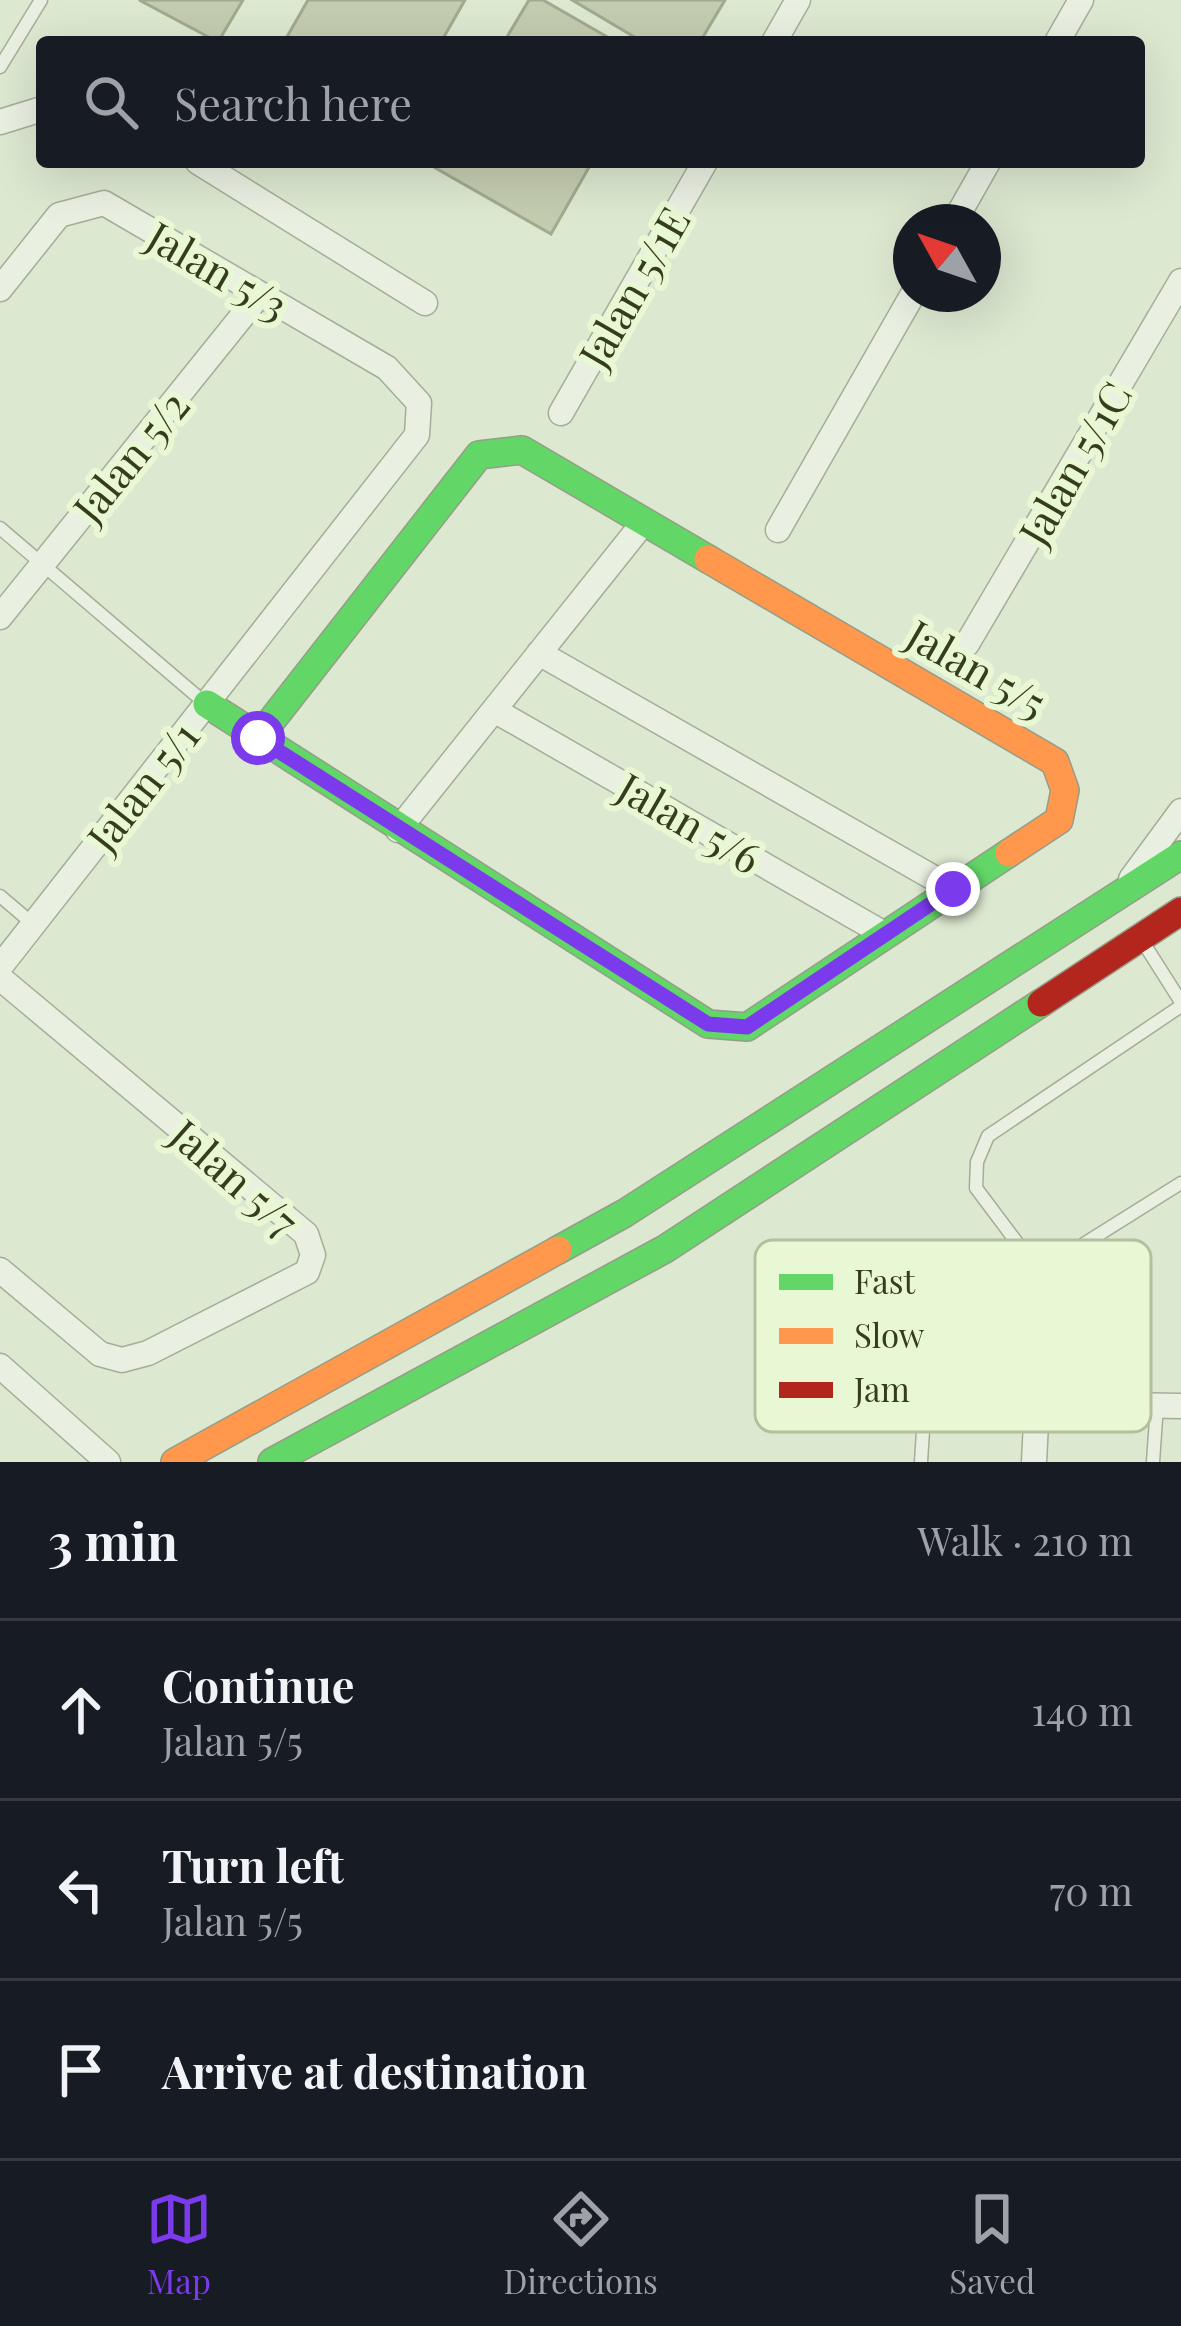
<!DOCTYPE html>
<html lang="en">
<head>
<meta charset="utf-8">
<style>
  :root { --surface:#171b24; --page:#20242c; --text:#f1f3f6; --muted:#9ea1a6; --line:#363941; --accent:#7c3aed }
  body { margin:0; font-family:"Playfair Display",serif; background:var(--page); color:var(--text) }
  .compass { position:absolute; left:893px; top:204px; width:108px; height:108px; border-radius:50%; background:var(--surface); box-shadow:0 12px 48px #0002; rotate:310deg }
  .stop { position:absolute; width:36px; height:36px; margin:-27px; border:9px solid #7c3aed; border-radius:50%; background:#fff }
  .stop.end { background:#7c3aed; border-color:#fff; box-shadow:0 3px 12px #0008 }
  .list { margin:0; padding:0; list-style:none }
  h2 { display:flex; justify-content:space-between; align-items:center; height:156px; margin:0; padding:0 48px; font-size:51px }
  h2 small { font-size:39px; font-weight:400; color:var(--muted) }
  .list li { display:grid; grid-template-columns:78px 1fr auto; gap:36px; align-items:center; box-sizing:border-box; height:180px; padding:0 48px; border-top:3px solid var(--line) }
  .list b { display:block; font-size:45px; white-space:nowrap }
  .list p { margin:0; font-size:39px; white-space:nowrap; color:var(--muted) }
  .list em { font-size:39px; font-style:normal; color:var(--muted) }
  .icon { flex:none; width:66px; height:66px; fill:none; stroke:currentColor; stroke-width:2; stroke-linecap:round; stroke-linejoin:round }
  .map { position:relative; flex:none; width:1181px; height:1462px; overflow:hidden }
  .search { position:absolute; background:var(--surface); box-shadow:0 12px 48px #0002; left:36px; right:36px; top:36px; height:132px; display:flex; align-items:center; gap:30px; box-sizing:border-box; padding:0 42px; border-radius:12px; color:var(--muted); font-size:45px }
  .sheet { height:696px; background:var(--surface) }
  nav { display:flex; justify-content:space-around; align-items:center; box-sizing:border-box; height:168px; border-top:3px solid var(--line); background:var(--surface); font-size:33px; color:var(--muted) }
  nav a { display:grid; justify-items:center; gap:6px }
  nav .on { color:var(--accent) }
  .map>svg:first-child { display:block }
  .building { fill:#c4ccb0; stroke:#a1a98e; stroke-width:3 }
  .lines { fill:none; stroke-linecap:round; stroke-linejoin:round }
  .lane-casing { stroke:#a5ad98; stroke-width:15 }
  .street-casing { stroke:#a5ad98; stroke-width:27 }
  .fast-casing { stroke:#959d88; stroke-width:30 }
  .slow-casing { stroke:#959d88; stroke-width:30 }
  .jam-casing { stroke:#959d88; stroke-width:30 }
  .lane { stroke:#e9efe1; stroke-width:12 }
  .street { stroke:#e9efe1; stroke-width:24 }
  .fast { stroke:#63d668; stroke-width:27 }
  .slow { stroke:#ff974d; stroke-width:27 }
  .jam { stroke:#b3261e; stroke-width:27 }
  .route { stroke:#7c3aed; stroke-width:15 }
  .labels { text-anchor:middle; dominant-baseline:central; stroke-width:12; stroke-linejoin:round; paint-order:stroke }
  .street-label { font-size:42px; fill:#363d1e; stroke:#e8f8d5 }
  .key { fill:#e8f8d5; stroke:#b3c09e; stroke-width:3 }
  .key-label { font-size:33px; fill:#363d1e }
</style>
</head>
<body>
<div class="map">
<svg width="1181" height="1462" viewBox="0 0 1181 1462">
  <rect width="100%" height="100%" fill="#dce8d0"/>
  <path class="building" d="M139,0H243L218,42Z
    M308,0H465L441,42H284Z
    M529,0H543L616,42H504Z
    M572,0H725L700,42H643Z
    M435,162H592L551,234L432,166Z"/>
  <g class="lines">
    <defs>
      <path id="lane" d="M0,67L41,0
        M0,528L205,703
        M0,896L33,924
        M1141,939L1181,1002
        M1181,1006L988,1136L977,1162L976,1188L1039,1272L1181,1183
        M921,1462L924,1415
        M1153,1462L1157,1405"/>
      <path id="street" d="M774,42L798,0
        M1057,42L1081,0
        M0,122L42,109
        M198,162L425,303
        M954,222L988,162
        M0,289L59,215L104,203L387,368L419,403L417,435L0,967
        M561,413L705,162
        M778,530L913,294
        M0,617L260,294
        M967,644L1181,281
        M539,653L953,889
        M494,710L886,935
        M398,830L644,522
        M1131,879L1181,811
        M0,978L306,1234L313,1255L307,1272L148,1353L122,1360L100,1354L0,1270
        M0,1366L108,1462
        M924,1415L929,1405L940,1402L1181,1406
        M1034,1462L1037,1403"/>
      <path id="fast" d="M207,704L708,1024L747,1027L1009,853
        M258,738L479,455L522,450L708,559
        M558,1250L625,1213L1181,855
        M272,1462L665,1249L1041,1003"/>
      <path id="slow" d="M708,559L1055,762L1065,790L1059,820L1009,853
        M175,1462L558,1250"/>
      <path id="jam" d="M1041,1003L1181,911"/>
    </defs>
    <use href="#lane" class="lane-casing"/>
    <use href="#street" class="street-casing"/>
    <use href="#fast" class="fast-casing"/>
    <use href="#slow" class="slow-casing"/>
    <use href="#jam" class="jam-casing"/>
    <use href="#lane" class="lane"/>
    <use href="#street" class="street"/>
    <use href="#fast" class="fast"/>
    <use href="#slow" class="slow"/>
    <use href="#jam" class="jam"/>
  </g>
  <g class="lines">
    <path class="route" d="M258,738L708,1024L747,1027L953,889"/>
  </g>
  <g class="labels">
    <g class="street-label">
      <text transform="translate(218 270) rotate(30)">Jalan 5/3</text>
      <text transform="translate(633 287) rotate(-60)">Jalan 5/1E</text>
      <text transform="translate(130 456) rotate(-51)">Jalan 5/2</text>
      <text transform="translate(1074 463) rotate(-60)">Jalan 5/1C</text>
      <text transform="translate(977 668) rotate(30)">Jalan 5/5</text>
      <text transform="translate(142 786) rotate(-52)">Jalan 5/1</text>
      <text transform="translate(690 822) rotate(30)">Jalan 5/6</text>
      <text transform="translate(235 1177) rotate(41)">Jalan 5/7</text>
    </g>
  </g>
  <rect x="755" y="1240" width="396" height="192" rx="18" class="key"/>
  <rect x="779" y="1274" width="54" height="16" fill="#63d668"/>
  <rect x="779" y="1328" width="54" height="16" fill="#ff974d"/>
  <rect x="779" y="1382" width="54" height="16" fill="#b3261e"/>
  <g class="key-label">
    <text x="854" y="1294">Fast</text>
    <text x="854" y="1348">Slow</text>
    <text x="854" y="1402">Jam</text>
  </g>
</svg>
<svg class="compass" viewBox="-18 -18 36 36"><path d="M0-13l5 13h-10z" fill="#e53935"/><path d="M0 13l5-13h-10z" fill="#9ea1a6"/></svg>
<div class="stop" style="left:258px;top:738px"></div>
<div class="stop end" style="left:953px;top:889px"></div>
<div class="search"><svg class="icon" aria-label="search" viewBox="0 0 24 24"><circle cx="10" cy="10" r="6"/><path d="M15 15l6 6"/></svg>Search here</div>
</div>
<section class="sheet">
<h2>3 min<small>Walk · 210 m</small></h2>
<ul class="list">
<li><svg class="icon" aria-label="ahead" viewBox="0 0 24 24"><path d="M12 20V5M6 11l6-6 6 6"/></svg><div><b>Continue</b><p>Jalan 5/5</p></div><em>140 m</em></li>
<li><svg class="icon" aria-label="left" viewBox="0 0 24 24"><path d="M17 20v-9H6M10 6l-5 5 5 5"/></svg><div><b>Turn left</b><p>Jalan 5/5</p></div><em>70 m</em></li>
<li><svg class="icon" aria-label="arrive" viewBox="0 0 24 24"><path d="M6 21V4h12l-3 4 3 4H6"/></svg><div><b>Arrive at destination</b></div></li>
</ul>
</section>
<nav>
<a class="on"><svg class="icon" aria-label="map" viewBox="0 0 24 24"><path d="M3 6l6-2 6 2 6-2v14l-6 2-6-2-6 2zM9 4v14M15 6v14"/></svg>Map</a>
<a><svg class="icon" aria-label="directions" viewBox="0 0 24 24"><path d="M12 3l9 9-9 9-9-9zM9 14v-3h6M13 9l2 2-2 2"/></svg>Directions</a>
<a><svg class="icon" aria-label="saved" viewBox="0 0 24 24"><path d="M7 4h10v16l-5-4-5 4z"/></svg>Saved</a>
</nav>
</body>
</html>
